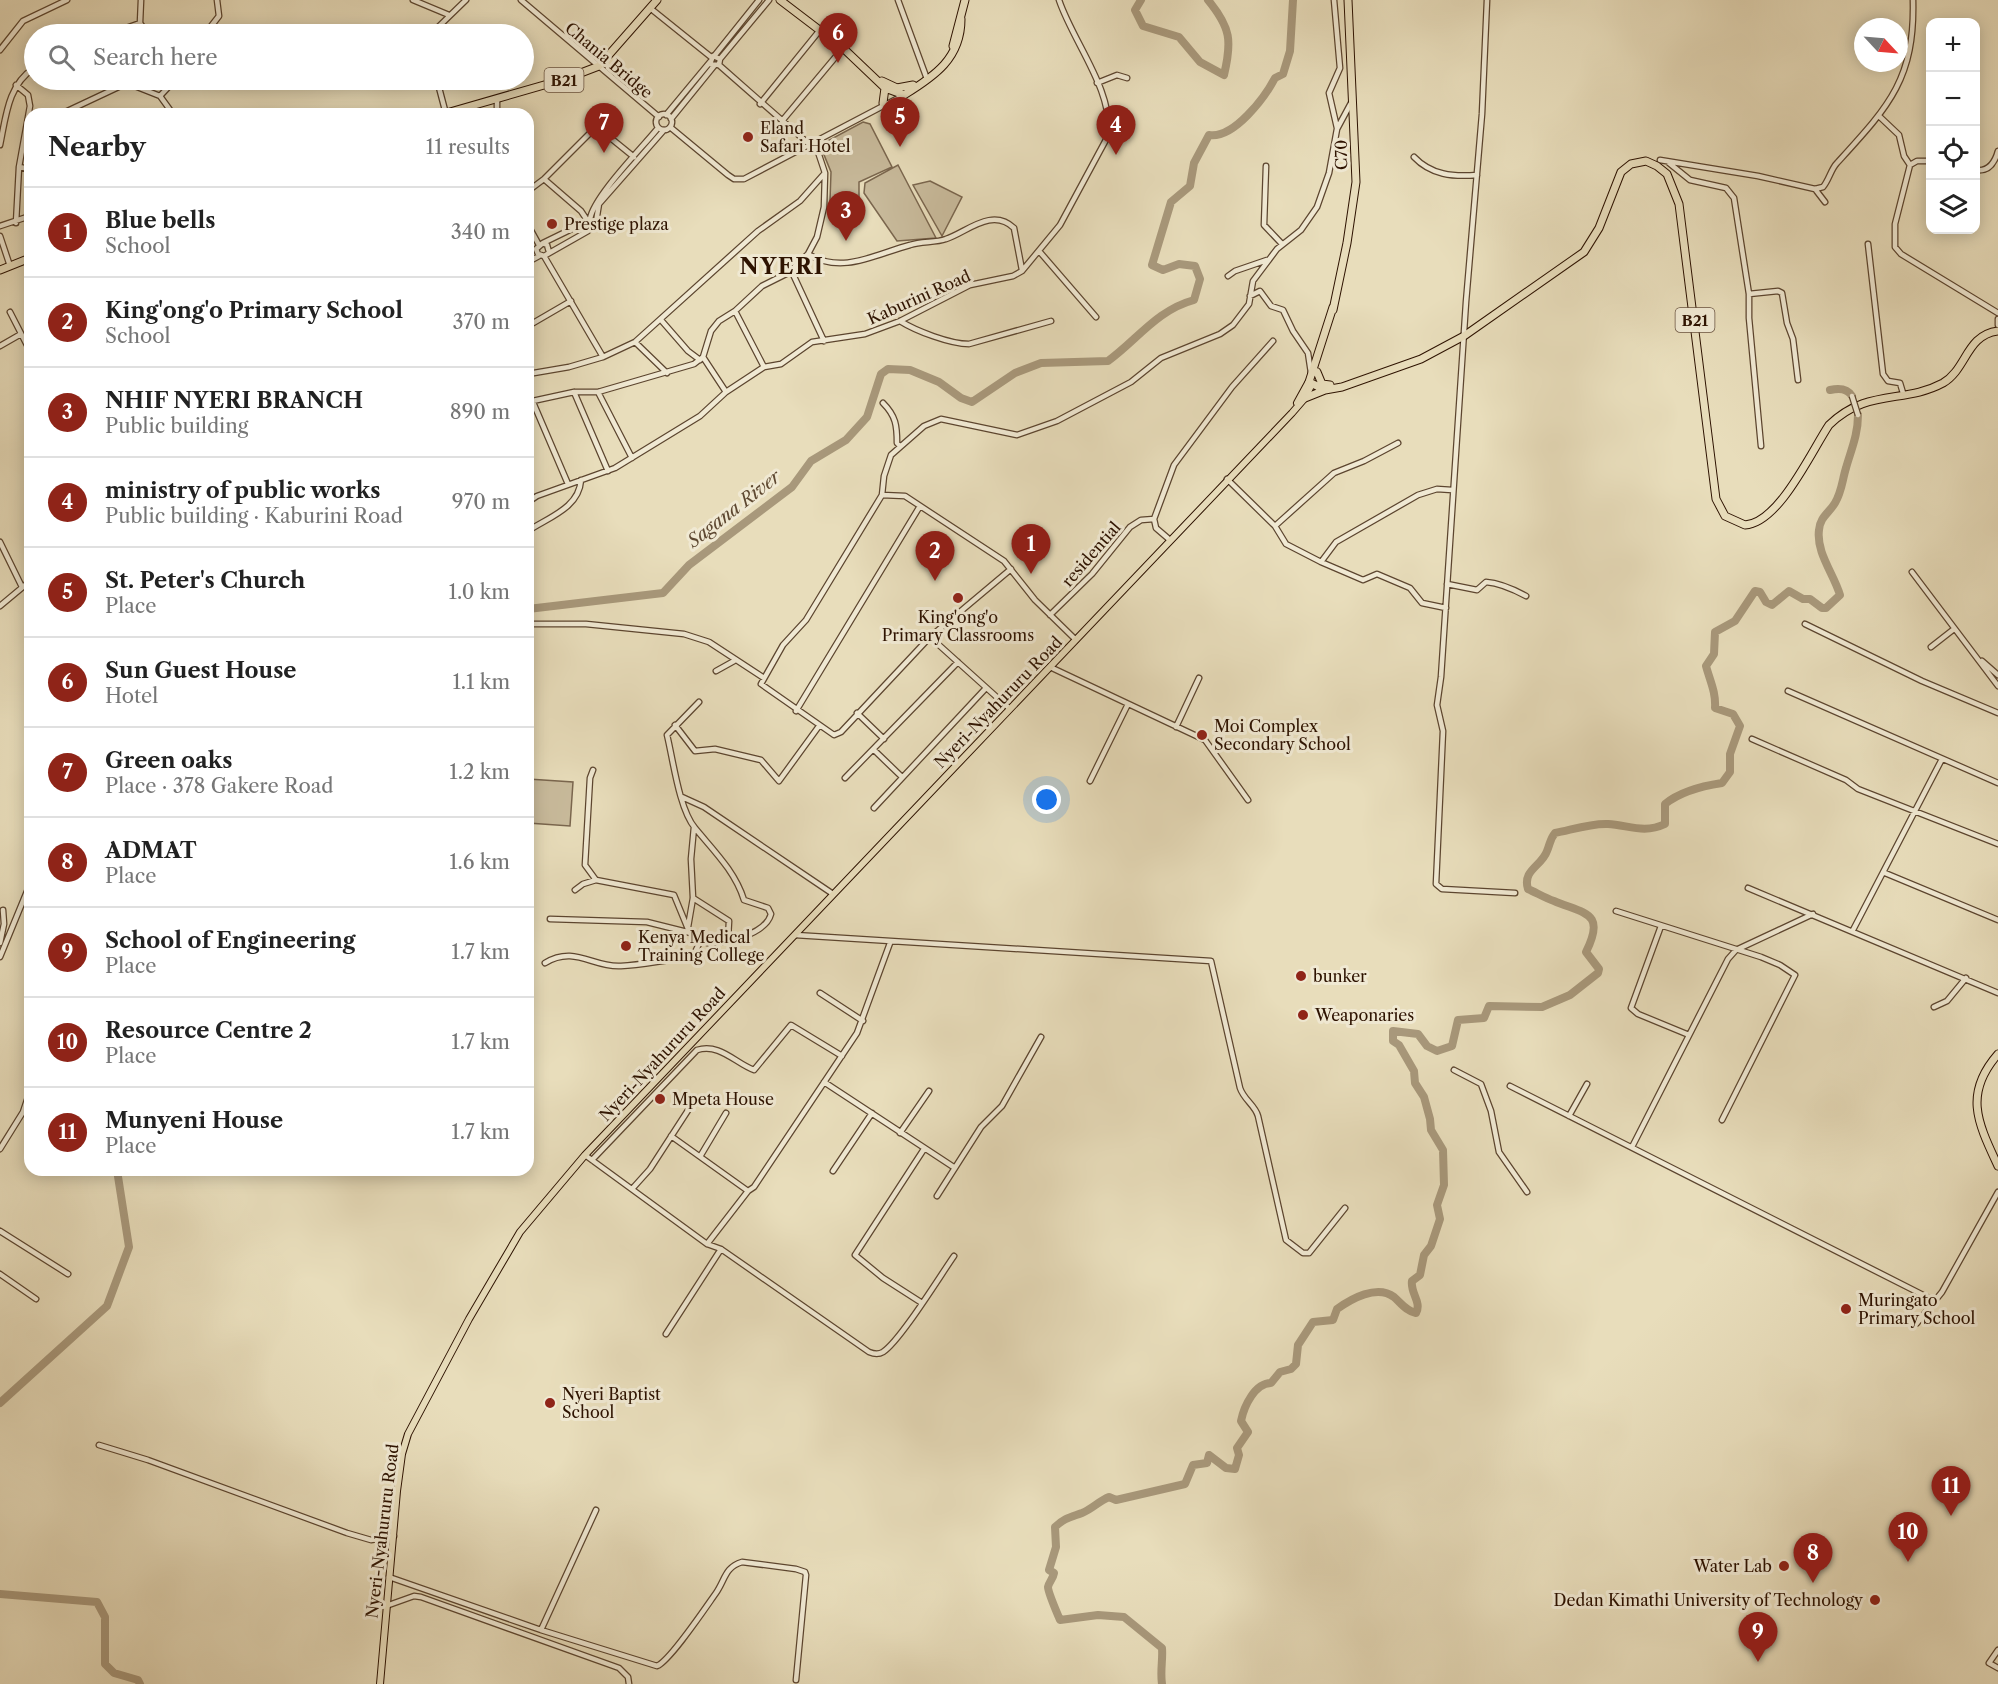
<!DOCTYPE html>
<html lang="en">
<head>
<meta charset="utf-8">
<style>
  :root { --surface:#fff; --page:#f2f2f2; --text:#222; --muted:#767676; --line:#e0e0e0; --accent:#8f2418 }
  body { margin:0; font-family:"Libre Caslon Text",serif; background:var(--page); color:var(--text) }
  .controls { position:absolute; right:18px; top:18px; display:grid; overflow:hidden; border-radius:12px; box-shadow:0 3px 15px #0003 }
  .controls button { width:54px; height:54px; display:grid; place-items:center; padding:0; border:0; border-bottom:2px solid var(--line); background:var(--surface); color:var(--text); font:30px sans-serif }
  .compass { position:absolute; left:1854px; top:18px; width:54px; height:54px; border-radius:50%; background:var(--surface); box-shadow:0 3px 15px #0003; rotate:116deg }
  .you { position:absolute; left:1047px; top:800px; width:21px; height:21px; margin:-15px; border:4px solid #fff; border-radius:50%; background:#1a73e8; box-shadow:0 0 0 9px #1a73e833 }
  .badge { display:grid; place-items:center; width:39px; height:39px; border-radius:50%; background:var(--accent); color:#fff; font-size:20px; font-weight:700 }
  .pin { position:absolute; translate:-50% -50px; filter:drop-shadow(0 2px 3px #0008) }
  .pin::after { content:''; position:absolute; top:32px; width:21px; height:18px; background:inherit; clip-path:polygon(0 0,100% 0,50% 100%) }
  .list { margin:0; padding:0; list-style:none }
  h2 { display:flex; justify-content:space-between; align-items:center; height:78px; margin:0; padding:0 24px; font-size:26px }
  h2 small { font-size:20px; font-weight:400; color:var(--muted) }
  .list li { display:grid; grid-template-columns:39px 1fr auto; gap:18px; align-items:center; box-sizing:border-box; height:90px; padding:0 24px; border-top:2px solid var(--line) }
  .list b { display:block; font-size:22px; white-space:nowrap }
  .list p { margin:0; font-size:20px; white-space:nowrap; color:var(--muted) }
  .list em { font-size:20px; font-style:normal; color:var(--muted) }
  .icon { flex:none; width:33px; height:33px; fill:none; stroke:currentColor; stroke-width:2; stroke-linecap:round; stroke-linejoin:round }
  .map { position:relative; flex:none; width:1998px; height:1684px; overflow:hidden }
  .search { position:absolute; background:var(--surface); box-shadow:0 3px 15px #0003; left:24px; top:24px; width:510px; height:66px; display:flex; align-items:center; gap:15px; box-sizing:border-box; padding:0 21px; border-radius:33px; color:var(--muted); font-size:22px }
  .panel { position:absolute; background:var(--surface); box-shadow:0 3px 15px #0003; left:24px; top:108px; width:510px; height:1068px; border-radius:18px }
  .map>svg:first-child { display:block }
  .green { fill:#c8ba9b; stroke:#7a664e; stroke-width:1.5 }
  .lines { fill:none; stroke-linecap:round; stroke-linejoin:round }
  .river { stroke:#a8987b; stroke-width:8 }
  .minor-casing { stroke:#5c452f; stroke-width:7 }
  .major-casing { stroke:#2d1200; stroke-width:8 }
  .highway-casing { stroke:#2d1200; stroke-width:9 }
  .minor { stroke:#f0e9d3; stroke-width:4.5 }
  .major { stroke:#e8ddbb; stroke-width:6 }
  .highway { stroke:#e8ddbb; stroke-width:7 }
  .minor-bridge-casing { stroke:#5c452f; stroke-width:7; stroke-linecap:butt }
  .minor-bridge { stroke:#f0e9d3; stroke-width:4.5 }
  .poi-dot { fill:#8f2418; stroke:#f0e9d3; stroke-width:2 }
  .labels { text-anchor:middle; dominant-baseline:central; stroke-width:6; stroke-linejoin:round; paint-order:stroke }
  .shield { fill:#f0e9d3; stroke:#68523f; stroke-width:1.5 }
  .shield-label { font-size:15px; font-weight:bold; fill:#2d1200 }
  .street-label { font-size:16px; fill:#2d1200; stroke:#f0e9d3 }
  .poi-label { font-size:16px; fill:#2d1200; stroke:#f0e9d3; text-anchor:start }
  .water-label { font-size:18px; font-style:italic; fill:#5e4831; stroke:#f0e9d3 }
  .district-label { font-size:22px; font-weight:bold; letter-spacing:1.5px; fill:#2d1200; stroke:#f0e9d3 }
</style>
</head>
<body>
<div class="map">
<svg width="1998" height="1684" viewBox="0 0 1998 1684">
  <rect width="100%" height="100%" fill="#e8ddbb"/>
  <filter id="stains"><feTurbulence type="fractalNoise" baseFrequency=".00333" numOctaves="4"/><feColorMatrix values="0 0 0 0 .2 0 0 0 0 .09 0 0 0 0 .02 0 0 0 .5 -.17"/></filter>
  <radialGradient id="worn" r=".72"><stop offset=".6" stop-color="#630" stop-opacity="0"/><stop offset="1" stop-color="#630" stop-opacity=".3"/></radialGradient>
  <path class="green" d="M863,122L870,124L892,167L859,182V201H830L831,172L820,145Z
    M898,165L936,238L897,241L864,193L865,183Z
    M930,181L962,197L942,236L913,185Z
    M528,779L573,782L570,826L528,823Z"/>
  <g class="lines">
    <path class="river" d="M1141,0L1135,10L1143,26L1179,37L1200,62L1224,75C1232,41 1231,28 1208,0
      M1830,390C1839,388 1847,388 1852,396
      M528,609L663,593L689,565L792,487L811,461L846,440L867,417L881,374L888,369L910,370L939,382L961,398L972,402L1015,373L1041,363L1108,361C1137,340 1157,310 1194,300L1200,279L1195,266L1179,264L1163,270L1152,265L1171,202L1190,186L1194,163L1209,135C1234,139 1265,97 1275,78L1283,74L1290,51L1293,0
      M0,1403L107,1306L129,1247L117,1170
      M0,1594L97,1602L105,1617V1664L114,1673L138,1680L140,1684
      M1162,1684C1160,1671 1163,1660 1162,1648L1124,1617L1098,1615L1060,1620C1057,1613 1048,1592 1048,1587C1049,1582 1053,1579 1054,1573L1049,1570L1056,1547L1055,1527C1064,1518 1071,1517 1082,1513C1092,1509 1099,1501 1109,1497L1116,1500L1185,1484L1193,1465L1207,1463L1209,1455L1226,1468L1235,1469L1239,1455L1237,1448L1248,1432L1241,1421C1244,1406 1255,1383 1271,1383L1280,1372L1291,1369L1296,1364L1298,1345L1313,1322L1333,1320L1337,1309C1351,1299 1377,1284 1394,1297C1401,1303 1406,1311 1416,1313C1422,1302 1410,1293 1412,1281L1420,1275L1424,1255L1431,1246L1440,1219L1437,1205L1444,1185L1443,1150L1431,1130L1430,1119L1424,1097L1415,1083L1414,1071L1399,1045L1393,1041V1031L1418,1034L1427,1046L1437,1051L1452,1046L1458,1020L1484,1018L1489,1006L1542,1007L1570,995L1598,973L1599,969L1586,952C1606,912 1585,914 1554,901C1545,898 1537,893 1528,889C1522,870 1542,866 1547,851C1550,844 1550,839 1555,833C1571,830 1591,823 1608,824C1628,825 1644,834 1665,824V804C1681,791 1702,786 1722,783L1730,772V754L1740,726L1733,714L1715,708C1716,692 1710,681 1706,666L1714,654L1715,632L1735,621L1755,591L1760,592L1766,602L1772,605L1789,591L1803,599H1810L1822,608H1826L1840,595C1834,574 1816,553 1819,530C1820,517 1829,513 1835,503C1842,491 1842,481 1846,468C1851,450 1858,435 1858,415"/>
    <defs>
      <path id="minor" d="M141,0L140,23L148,34
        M413,0L449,15
        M521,0L659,117
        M898,0L927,79
        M1334,0L1340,68L1329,93L1337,128
        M1487,0L1482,114L1466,302L1441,677L1437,705L1443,731L1436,884L1442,889L1515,893
        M650,8L711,57
        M109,34L140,23
        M205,34L219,16L217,0
        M308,34L338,30L362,34
        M431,34L466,0
        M0,50L23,21L67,0
        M715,55L759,0
        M720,59L713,56L710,64L719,65L720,59L769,0
        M437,80L446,114
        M1097,83L1117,75L1127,78
        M497,100V114
        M760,104L820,30
        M61,114L127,83L160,96
        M173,114L160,96L175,80
        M656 122a8 8 0 1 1 16 0a8 8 0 1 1-16 0Z
        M666,115L710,62
        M1880,117L1899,135L1904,156L1910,165L1917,161H1930
        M671,119L714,66
        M782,121L843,48
        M670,127L728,175L734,179H744L904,95
        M0,145C6,116 8,85 34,68
        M1414,157C1431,175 1453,177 1477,175
        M1660,160L1758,176L1815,189L1823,187C1829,180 1831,169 1837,163C1888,107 1915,80 1913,0
        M1669,163L1690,180L1726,188L1734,198L1749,294V318L1761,446
        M1910,165L1895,224V247L1901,254L1998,313
        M1266,166L1264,225L1282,244
        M19,167L30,169
        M1976,170C1989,172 1995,162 1998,151
        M544,179L581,211L587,220
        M1815,189L1825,202
        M528,191L544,179L593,130L602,131L634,157
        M590,219C594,196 642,148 658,128
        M594,221H585L586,229L595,228L599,204L664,130
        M16,223L19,167L30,106L28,95L16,85
        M528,225L539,245
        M0,226L30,216
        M0,236L10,266
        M543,243L584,223
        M1868,244L1883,374L1888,381L1900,383L1903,393
        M1039,251L1096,317
        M549,252L547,245L543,243L536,249L538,254L544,256L588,231
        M808,254C842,275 876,254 910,245C922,241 935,243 946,239C967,232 992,207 1014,228L1022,270
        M544,256L603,357
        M528,262L539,256
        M791,270L824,341
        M1228,276L1235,271L1267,260
        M1749,294L1778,291L1782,293L1787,323L1793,339L1798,380
        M1250,296L1260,291L1271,306L1283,310L1293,331L1308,353L1311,373
        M735,311L764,367
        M10,312L30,351
        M1998,319V325
        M661,320L688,351L700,360
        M900,321C916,331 950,344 969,344L1051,321
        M528,326L571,301
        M635,342L667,373
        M0,346L21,334
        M703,357L726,392
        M528,374L569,367L603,357L635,342L758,231L800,201L824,174
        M574,392L608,471
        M598,392L632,458
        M532,400L568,484
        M528,402L574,392H598L694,364L703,357L711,331L719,321L735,311L762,286L788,273L808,254L817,237L824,207L825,173L818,152L719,65
        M883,403C896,416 897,426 897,443L900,446
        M1227,479L1275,526L1286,544L1321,562L1336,542L1418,495L1437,489L1452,490
        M882,495L884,476L891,455L924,426L941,419L1017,435L1057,421L1131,382L1161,358L1220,334L1233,325L1249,304L1253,281L1277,249L1301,230L1317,207L1329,173L1337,129L1351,103
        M528,502L537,496L615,468L700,416L726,392L764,367L781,364L812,342L865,334L900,321L970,285L1013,276L1022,271L1060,225L1108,136C1114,91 1073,42 1059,0
        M1275,526L1334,473L1364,461L1398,443
        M528,531C549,517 579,508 581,480
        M1170,540L1156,528L1154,519L1174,465L1232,387L1273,341
        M29,541H30
        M0,542L22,587
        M1321,562L1363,580L1377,574L1410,588L1422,603L1446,608
        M1912,572L1998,686
        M1447,584L1477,590L1486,582C1500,583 1513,589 1526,596
        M0,606L30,581
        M1050,615L1092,574L1130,527L1141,520L1154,519
        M528,624H586L684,634L709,642L764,678
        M1805,624L1922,681L1998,713
        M930,637L1011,569
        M1931,647L1954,629
        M1982,661L1998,675
        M1050,667L1205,740L1248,800
        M716,671L734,661
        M1788,691L1998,783
        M1010,709L930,637L841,732L834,735L761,684L783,645L806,620L882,495L905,496L1004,561L1035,600L1076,640
        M796,711L920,506
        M857,713L884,739
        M675,725L695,751L715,749L761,760L779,781L819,726
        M1176,727L1199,678
        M1752,739L1846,780L1858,789L1998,844
        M874,750L902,777
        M593,770L590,778L585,865L596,880
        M845,778L958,662
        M1090,781L1128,704
        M682,797L704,807L833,894
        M874,808L986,688
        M1885,873L1998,920
        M1748,888L1998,993
        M575,890L583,884L596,880L674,895L688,929L707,943C726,944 766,934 771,914L768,908L744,900C735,871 713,850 695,828C679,809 673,759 667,735L699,702
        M693,898L729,921L728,939
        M1616,911L1761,957L1780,965L1795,975L1722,1120
        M550,919L647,922L691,933
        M1661,926L1631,1008L1638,1014L1689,1035
        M688,927L693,898L691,859L694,827
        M1853,930L1942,759
        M795,935L1211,961L1240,1088C1244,1100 1255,1105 1258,1116L1286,1240L1303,1253H1309L1345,1208
        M0,943L4,924L3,910
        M0,957L30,884
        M545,963C575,945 593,968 621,966C642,965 664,960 686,958L695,952L701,940
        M820,993L863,1021
        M1934,1007L1947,1001L1966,978
        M1454,1070L1481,1084L1491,1111L1499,1152L1527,1192
        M824,1082L955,1168
        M1510,1086L1935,1301
        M1569,1116L1587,1084
        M900,1133L929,1091
        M671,1136L748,1191L707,1244
        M1632,1147L1728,959L1736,950L1813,914
        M0,1149L23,1112L30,1091
        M585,1155L707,1244L721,1249L869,1352C874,1354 878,1355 883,1352C900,1341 940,1276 954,1256
        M701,1155L726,1113
        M592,1160L697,1050C720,1043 735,1063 754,1070L791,1025L842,1056
        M833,1171L872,1113
        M632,1189L650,1169L696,1098
        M748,1191L754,1187L857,1033L890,943
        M937,1196L981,1127L1002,1106L1041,1037
        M0,1231L68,1274
        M0,1274L36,1299
        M922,1303L883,1278L855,1255L924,1149
        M1917,1323L1942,1292L1998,1192
        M666,1334L721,1249
        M99,1445L148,1460L347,1533L371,1540L394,1536
        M389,1577L541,1630L596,1510
        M386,1606L414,1596L421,1597L619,1668L628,1677L629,1684
        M541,1630L657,1666C670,1661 706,1607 716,1593C725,1580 725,1567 742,1562L796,1569L805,1572L806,1575L796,1680
        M1998,1650L1989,1663L1998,1668"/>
      <path id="major" d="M1297,403L1308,383
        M380,1684L397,1491L402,1454L408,1434L469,1319L520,1232L585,1155L1292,413L1305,398L1312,384"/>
      <path id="highway" d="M780,0L843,48L885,88L904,95C935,76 961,58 961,19
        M953,46L965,0
        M882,81L897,88L913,85
        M883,103L885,88
        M443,114L565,79L599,66L657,0
        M0,270L30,258
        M1333,307L1309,382L1325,390L1342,387L1421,359L1464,336L1584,252L1599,228L1621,172L1631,164L1646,161L1657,166L1667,174L1679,204L1716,499L1725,516L1745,525C1779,523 1811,452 1829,425C1867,388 1904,404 1943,383C1967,369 1966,335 1998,331
        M1333,310L1347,243L1356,182L1348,0
        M1317,372L1322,384L1330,385
        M1305,398L1325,390
        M1998,1054C1963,1094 1978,1123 1998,1166"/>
    </defs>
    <use href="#minor" class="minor-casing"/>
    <use href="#major" class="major-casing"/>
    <use href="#highway" class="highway-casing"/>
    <use href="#minor" class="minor"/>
    <use href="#major" class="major"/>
    <use href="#highway" class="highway"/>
    <defs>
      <path id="minor-bridge" d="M1852,396L1858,415"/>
    </defs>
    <use href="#minor-bridge" class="minor-bridge-casing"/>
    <use href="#minor-bridge" class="minor-bridge"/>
  </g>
  <g class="poi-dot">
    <circle cx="748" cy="137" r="6"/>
    <circle cx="552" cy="224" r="6"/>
    <circle cx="958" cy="598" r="6"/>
    <circle cx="1202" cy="735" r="6"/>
    <circle cx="626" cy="946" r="6"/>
    <circle cx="1301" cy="976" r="6"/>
    <circle cx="1303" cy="1015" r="6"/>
    <circle cx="660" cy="1099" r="6"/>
    <circle cx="1846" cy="1309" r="6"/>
    <circle cx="550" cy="1403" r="6"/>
    <circle cx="1784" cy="1566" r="6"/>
    <circle cx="1875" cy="1600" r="6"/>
  </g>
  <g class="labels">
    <g class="shield">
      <rect x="544.5" y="68" width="39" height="24" rx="4.5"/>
      <rect x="1675.5" y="308" width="39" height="24" rx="4.5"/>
    </g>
    <g class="shield-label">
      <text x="564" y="80">B21</text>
      <text x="1695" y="320">B21</text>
    </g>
    <g class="street-label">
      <text transform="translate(609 60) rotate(40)">Chania Bridge</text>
      <text transform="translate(1341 155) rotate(-91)">C70</text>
      <text transform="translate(919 297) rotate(-24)">Kaburini Road</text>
      <text transform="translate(1091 554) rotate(-49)">residential</text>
      <text transform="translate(998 702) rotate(-46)">Nyeri-Nyahururu Road</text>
      <text transform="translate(662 1054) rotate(-47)">Nyeri-Nyahururu Road</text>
      <text transform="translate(382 1531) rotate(-83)">Nyeri-Nyahururu Road</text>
    </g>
    <g class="poi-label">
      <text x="760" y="128">Eland<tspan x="760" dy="18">Safari Hotel</tspan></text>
      <text x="564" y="224">Prestige plaza</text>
      <text x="958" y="617" text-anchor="middle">King'ong'o<tspan x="958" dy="18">Primary Classrooms</tspan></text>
      <text x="1214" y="726">Moi Complex<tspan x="1214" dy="18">Secondary School</tspan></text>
      <text x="638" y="937">Kenya Medical<tspan x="638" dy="18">Training College</tspan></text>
      <text x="1313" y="976">bunker</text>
      <text x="1315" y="1015">Weaponaries</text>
      <text x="672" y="1099">Mpeta House</text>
      <text x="1858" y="1300">Muringato<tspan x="1858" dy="18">Primary School</tspan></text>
      <text x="562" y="1394">Nyeri Baptist<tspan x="562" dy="18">School</tspan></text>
      <text x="1772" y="1566" text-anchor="end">Water Lab</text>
      <text x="1863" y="1600" text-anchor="end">Dedan Kimathi University of Technology</text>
    </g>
    <g class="water-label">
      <text transform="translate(734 509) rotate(-38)">Sagana River</text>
    </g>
    <g class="district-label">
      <text x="782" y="266">NYERI</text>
    </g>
  </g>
  <rect width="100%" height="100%" filter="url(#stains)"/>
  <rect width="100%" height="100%" fill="url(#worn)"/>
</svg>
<div class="controls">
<button>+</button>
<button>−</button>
<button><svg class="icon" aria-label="locate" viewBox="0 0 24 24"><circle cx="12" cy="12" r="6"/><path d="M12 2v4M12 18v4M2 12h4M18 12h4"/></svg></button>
<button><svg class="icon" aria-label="layers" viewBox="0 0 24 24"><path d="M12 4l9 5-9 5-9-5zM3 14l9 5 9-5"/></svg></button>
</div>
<svg class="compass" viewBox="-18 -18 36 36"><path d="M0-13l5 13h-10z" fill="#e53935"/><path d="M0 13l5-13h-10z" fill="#767676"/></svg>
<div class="you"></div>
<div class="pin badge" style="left:1031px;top:574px">1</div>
<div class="pin badge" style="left:935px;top:581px">2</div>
<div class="pin badge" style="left:846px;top:241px">3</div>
<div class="pin badge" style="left:1116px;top:155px">4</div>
<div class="pin badge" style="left:900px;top:147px">5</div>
<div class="pin badge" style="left:838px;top:63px">6</div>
<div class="pin badge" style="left:604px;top:153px">7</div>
<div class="pin badge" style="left:1813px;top:1583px">8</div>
<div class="pin badge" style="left:1758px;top:1662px">9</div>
<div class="pin badge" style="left:1908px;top:1562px">10</div>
<div class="pin badge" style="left:1951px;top:1516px">11</div>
<div class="search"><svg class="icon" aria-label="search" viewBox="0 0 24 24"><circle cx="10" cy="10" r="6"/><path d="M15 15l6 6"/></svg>Search here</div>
<section class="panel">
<h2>Nearby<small>11 results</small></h2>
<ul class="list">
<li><span class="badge">1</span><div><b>Blue bells</b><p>School</p></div><em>340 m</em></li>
<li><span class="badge">2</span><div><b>King'ong'o Primary School</b><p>School</p></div><em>370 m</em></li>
<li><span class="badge">3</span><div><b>NHIF NYERI BRANCH</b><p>Public building</p></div><em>890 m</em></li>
<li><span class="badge">4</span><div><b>ministry of public works</b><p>Public building · Kaburini Road</p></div><em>970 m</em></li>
<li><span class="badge">5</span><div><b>St. Peter's Church</b><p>Place</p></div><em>1.0 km</em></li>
<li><span class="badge">6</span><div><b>Sun Guest House</b><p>Hotel</p></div><em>1.1 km</em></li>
<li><span class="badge">7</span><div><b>Green oaks</b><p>Place · 378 Gakere Road</p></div><em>1.2 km</em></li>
<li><span class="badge">8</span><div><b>ADMAT</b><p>Place</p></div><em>1.6 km</em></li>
<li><span class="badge">9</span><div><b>School of Engineering</b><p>Place</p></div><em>1.7 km</em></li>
<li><span class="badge">10</span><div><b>Resource Centre 2</b><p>Place</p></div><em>1.7 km</em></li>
<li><span class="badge">11</span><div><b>Munyeni House</b><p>Place</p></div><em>1.7 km</em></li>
</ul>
</section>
</div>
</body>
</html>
